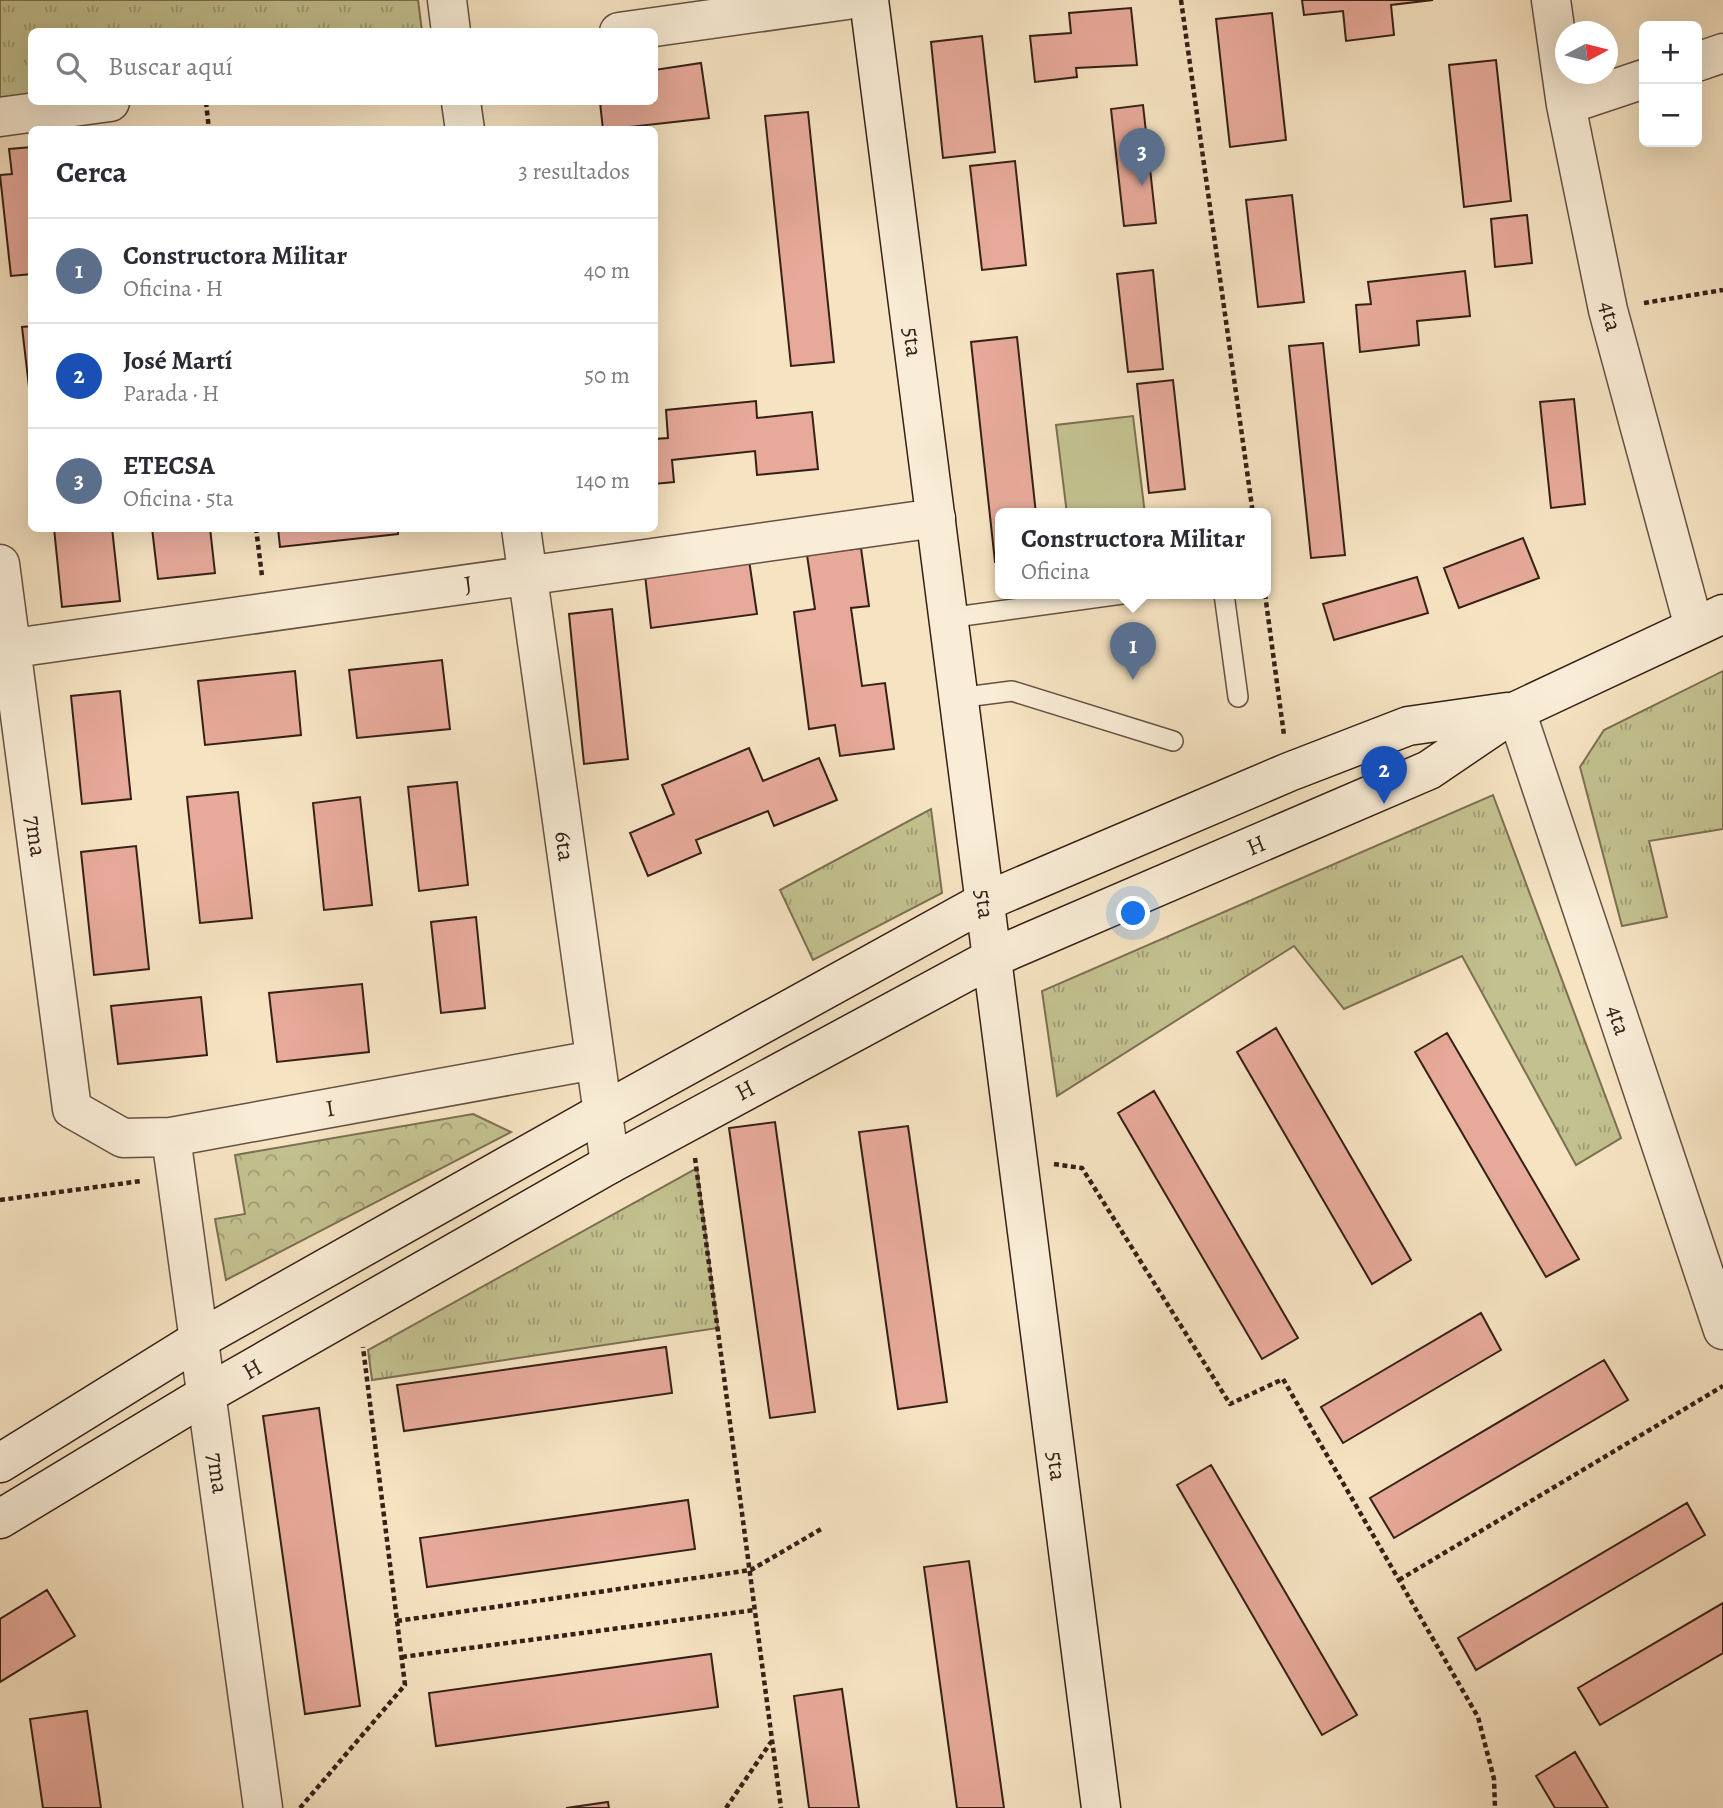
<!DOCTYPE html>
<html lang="es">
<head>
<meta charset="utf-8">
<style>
  :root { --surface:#fff; --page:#f2f2f3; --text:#2b2b33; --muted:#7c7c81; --line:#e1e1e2; --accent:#db2777 }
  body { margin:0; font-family:Alegreya,serif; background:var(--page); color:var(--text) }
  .controls { position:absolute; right:21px; top:21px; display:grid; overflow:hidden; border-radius:10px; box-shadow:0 7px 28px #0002 }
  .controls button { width:63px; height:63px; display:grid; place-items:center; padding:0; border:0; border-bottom:2px solid var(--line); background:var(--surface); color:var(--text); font:35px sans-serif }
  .compass { position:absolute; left:1555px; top:21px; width:63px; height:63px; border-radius:50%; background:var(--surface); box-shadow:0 7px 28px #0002; rotate:83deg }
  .you { position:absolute; left:1134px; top:914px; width:24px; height:24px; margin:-18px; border:5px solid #fff; border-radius:50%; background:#1a73e8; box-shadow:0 0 0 10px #1a73e833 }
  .badge { display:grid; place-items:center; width:46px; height:46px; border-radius:50%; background:var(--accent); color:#fff; font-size:23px; font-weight:700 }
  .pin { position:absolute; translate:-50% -58px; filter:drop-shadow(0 2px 4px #0008) }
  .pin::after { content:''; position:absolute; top:37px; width:24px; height:21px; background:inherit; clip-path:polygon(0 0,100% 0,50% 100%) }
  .popup { position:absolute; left:995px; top:508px; width:276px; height:91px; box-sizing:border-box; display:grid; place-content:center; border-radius:10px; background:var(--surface); filter:drop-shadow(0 2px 5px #0005); font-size:23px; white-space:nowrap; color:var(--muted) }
  .popup b { font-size:26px; color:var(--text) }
  .popup::after { content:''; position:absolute; left:50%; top:100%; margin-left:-14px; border:14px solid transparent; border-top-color:var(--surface) }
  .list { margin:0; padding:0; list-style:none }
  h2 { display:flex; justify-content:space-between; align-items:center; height:91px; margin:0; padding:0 28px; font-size:30px }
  h2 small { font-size:23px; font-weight:400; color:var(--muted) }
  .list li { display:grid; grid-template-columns:46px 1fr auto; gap:21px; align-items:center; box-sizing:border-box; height:105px; padding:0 28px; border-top:2px solid var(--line) }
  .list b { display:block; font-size:26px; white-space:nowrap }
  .list p { margin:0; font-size:23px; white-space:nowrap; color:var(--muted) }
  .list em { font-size:23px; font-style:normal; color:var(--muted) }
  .icon { flex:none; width:38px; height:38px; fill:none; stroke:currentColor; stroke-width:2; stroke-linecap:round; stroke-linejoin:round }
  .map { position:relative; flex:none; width:1723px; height:1808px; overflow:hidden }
  .search { position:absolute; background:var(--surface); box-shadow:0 7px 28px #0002; left:28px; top:28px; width:630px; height:77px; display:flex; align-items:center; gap:18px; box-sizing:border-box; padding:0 24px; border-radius:10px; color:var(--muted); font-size:26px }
  .panel { position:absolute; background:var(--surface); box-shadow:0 7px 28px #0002; left:28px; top:126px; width:630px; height:406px; border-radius:10px }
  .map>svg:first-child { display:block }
  .grass { fill:url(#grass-tufts); stroke:#7c7053; stroke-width:2 }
  .forest { fill:url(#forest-crowns); stroke:#7c7053; stroke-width:2 }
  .pitch { fill:#c3c18f; stroke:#7c7053; stroke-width:2 }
  .building { fill:#e7aa9a; stroke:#362017; stroke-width:2 }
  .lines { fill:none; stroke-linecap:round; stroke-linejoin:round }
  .lane-casing { stroke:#665142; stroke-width:22 }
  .street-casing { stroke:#665142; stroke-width:41 }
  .secondary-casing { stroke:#362017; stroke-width:41 }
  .path { stroke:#362017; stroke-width:4.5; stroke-dasharray:5 3.5; stroke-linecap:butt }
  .lane { stroke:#f9edd7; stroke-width:19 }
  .street { stroke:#f9edd7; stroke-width:38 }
  .secondary { stroke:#f9edd7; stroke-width:38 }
  .labels { text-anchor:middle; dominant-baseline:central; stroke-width:6; stroke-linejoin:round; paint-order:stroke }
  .street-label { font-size:24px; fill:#362017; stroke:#f9edd7 }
</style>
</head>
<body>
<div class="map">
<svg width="1723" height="1808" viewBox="0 0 1723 1808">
  <defs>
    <pattern id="grass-tufts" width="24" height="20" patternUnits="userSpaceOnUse" patternTransform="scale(1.75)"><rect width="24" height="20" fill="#c3c18f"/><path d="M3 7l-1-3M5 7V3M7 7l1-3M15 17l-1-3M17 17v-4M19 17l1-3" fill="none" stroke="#9f9c74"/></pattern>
    <pattern id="forest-crowns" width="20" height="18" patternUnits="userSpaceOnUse" patternTransform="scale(1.75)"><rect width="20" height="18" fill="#c3c18f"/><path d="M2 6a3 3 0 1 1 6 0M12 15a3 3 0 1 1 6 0" fill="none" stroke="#9f9c74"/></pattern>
  </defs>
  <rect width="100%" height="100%" fill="#f6e3c2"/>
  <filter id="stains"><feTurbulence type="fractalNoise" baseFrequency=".00286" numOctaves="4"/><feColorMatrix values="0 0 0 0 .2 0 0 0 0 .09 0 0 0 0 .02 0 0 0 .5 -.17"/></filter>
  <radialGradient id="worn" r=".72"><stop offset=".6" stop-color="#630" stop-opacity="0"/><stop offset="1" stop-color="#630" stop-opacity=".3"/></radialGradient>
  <path class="grass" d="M0,0H418L422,31L32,32L31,98L0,103Z
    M1723,671V829L1649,841L1667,917L1622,926L1580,767L1604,730Z
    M1493,795L1621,1138L1576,1165L1462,956L1344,1009L1294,946L1057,1096L1042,991Z
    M931,809L942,893L813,960L780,890Z
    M697,1168L718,1328L372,1380L368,1350Z"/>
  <path class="forest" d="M473,1114L511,1132L226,1280L215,1219L245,1214L235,1155Z"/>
  <path class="pitch" d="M1133,416L1145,514H1067L1056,425Z"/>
  <path class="building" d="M1302,0H1433L1391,5L1394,35L1346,41L1343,11L1304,15Z
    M1131,8L1137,65L1076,68L1077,77L1035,82L1030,36L1071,33L1069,13Z
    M1272,13L1286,140L1230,147L1216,19Z
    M982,36L995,152L943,158L931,42Z
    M1496,60L1511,201L1464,207L1449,65Z
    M701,63L709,118L603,130L600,102H654V70Z
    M1143,105L1156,223L1124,226L1111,109Z
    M808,112L834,362L791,366L765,116Z
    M32,147V274L11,276L0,175L12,174L9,149Z
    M1015,161L1026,265L982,270L970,166Z
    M1292,195L1304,302L1258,307L1246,200Z
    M1527,215L1532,263L1495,267L1491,219Z
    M1153,270L1163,369L1128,372L1117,274Z
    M1465,271L1470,316L1417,321L1419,345L1360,352L1356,305L1371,304L1368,282Z
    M32,326V413L22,327Z
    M1017,337L1036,514H1000V562H995L971,342Z
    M1323,343L1345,555L1311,558L1289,346Z
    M1173,380L1185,489L1149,493L1137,384Z
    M1574,399L1585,504L1551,508L1540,402Z
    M756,401L757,418L812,412L818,469L757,475L755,451L672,460L674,482L654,484V439L668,438L666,410Z
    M54,528H112L120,601L62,607Z
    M152,528H210L215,573L158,579Z
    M278,528H398V534L280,547Z
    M1523,538L1539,578L1459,608L1444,568Z
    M861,548L869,606L851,608L862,686L885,683L894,749L840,756L835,725L809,729L794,612L815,609L807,555Z
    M749,560L757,614L651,628L645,575Z
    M1417,577L1428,613L1334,640L1323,604Z
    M612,609L628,759L584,764L569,614Z
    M442,660L450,729L357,738L349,670Z
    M295,671L301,735L205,745L198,681Z
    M120,691L131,799L82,804L71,696Z
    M749,748L763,781L819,758L837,800L774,826L768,811L696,840L701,853L648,876L630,833L674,814L662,785Z
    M457,782L468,885L419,891L408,787Z
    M238,792L252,918L200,923L187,797Z
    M360,797L372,905L324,910L313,803Z
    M136,846L149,969L94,975L81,852Z
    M476,917L485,1008L441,1013L431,922Z
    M362,984L369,1052L277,1062L269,993Z
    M201,997L207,1055L118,1064L111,1006Z
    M1276,1028L1411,1260L1372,1284L1237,1052Z
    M1447,1033L1579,1259L1546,1277L1415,1052Z
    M1154,1091L1298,1338L1262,1359L1118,1113Z
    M775,1122L815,1412L770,1418L729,1128Z
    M908,1126L947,1402L898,1409L859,1132Z
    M1481,1313L1501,1350L1343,1443L1321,1407Z
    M666,1347L672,1393L404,1431L397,1385Z
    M1604,1360L1628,1400L1394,1538L1370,1498Z
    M319,1408L360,1706L305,1714L263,1416Z
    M1211,1465L1357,1715L1322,1735L1177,1485Z
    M688,1500L695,1549L427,1587L420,1538Z
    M1687,1503L1705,1535L1476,1670L1458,1638Z
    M969,1561L1004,1808H957L924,1567Z
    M47,1590L75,1636L0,1682V1619Z
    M1723,1603V1653L1600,1725L1578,1688Z
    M711,1654L718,1707L436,1746L429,1693Z
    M842,1689L859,1808H809L794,1696Z
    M87,1711L101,1808H43L30,1719Z
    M1575,1752L1608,1808H1555L1536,1776Z
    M608,1802L609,1808H566Z"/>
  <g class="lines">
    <defs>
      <path id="lane" d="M1224,594L1238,697
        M948,618L1122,594
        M958,698L1012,691L1173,741"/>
      <path id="street" d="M447,0L451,32
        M1551,0L1566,105L1608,310L1694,627
        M619,32L847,0
        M1697,62L1723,53
        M461,102L465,130
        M1566,105L1644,79
        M0,117L110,102
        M521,528L610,1164
        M0,564L72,1109L123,1138L171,1137L594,1060
        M0,650L936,518
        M1516,711L1723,1330
        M171,1137L263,1808"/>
      <path id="secondary" d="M869,0L1101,1808
        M0,1463L200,1339L603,1112L984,902L1289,772L1408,726L1507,712
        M0,1519L207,1394L610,1164L992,958L1429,770L1516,711L1723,614"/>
    </defs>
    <use href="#lane" class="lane-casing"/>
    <use href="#street" class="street-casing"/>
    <use href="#secondary" class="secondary-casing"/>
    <path class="path" d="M1181,0L1253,514
      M206,102L209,130
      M1644,303L1723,290
      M256,528L262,576
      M1265,594L1284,735
      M695,1158L781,1808
      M1054,1164L1082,1168L1230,1404L1283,1379L1478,1717L1494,1779L1495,1808
      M0,1200L141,1181
      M1399,1580L1723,1386
      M397,1621L751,1570L823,1528
      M402,1657L755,1610
      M300,1808L405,1685L363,1347
      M726,1808L771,1742"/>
    <use href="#lane" class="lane"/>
    <use href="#street" class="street"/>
    <use href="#secondary" class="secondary"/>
  </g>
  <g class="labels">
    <g class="street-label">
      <text transform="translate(1611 316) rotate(76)">4ta</text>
      <text transform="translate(913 342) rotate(83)">5ta</text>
      <text transform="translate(468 584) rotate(-8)">J</text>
      <text transform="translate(36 836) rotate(82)">7ma</text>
      <text transform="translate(1256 845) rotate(-23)">H</text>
      <text transform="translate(565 846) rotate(82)">6ta</text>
      <text transform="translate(985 904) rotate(83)">5ta</text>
      <text transform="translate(1619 1020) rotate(72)">4ta</text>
      <text transform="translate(745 1090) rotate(-28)">H</text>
      <text transform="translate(330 1108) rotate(-10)">I</text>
      <text transform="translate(252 1369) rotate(-30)">H</text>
      <text transform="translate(1057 1466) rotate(83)">5ta</text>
      <text transform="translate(218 1473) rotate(82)">7ma</text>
    </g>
  </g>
  <rect width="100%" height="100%" filter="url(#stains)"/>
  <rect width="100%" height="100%" fill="url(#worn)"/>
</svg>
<div class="controls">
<button>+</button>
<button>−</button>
</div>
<svg class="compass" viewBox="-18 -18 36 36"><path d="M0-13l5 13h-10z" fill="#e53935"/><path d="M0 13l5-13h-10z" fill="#7c7c81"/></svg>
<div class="you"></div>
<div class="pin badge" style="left:1133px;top:680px;background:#5c6f8a">1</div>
<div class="popup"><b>Constructora Militar</b>Oficina</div>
<div class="pin badge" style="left:1384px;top:804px;background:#1a4fb4">2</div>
<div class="pin badge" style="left:1142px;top:186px;background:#5c6f8a">3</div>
<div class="search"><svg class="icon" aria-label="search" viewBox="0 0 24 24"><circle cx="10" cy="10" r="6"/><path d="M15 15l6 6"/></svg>Buscar aquí</div>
<section class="panel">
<h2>Cerca<small>3 resultados</small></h2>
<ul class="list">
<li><span class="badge" style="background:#5c6f8a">1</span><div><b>Constructora Militar</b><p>Oficina · H</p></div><em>40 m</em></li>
<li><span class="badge" style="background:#1a4fb4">2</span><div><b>José Martí</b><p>Parada · H</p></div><em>50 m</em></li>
<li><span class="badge" style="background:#5c6f8a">3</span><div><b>ETECSA</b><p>Oficina · 5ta</p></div><em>140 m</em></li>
</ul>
</section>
</div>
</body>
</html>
